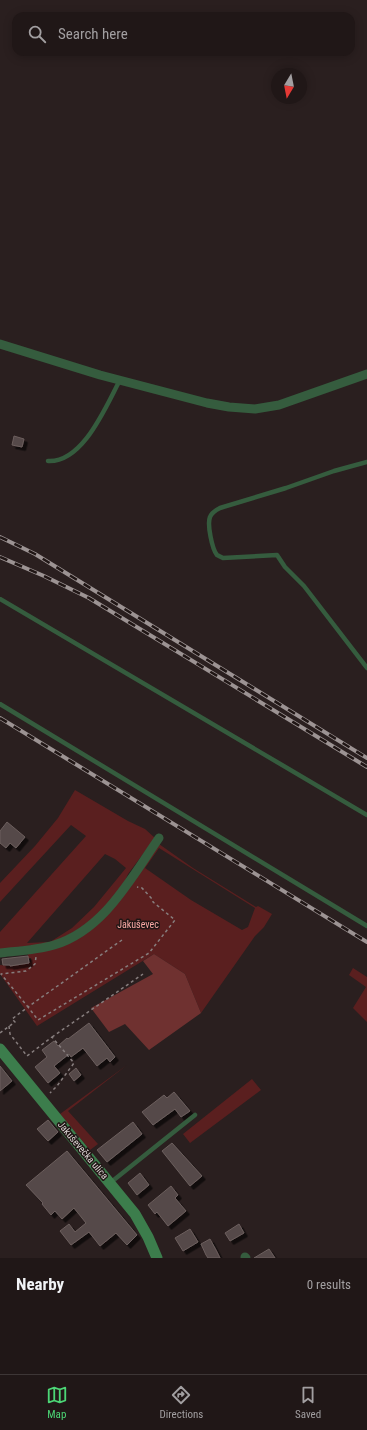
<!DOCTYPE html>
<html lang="en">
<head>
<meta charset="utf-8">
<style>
  :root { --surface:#201717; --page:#2d2424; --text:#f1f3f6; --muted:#a29fa1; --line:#3d3636; --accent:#4cd676 }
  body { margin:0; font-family:"Roboto Condensed",sans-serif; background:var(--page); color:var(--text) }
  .compass { position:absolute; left:271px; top:68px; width:36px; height:36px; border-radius:50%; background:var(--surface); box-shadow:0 2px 10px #0003; rotate:190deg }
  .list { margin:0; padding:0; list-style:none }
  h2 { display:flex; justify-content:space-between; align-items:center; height:52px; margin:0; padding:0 16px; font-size:17px }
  h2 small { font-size:13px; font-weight:400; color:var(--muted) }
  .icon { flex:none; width:22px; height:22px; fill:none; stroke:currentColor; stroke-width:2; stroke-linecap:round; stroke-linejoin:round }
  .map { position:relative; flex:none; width:367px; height:1258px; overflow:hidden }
  .search { position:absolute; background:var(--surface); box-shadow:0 2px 10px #0003; left:12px; right:12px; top:12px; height:44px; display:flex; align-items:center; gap:10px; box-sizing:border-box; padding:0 14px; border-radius:12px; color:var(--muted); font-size:15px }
  .sheet { height:116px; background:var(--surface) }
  nav { display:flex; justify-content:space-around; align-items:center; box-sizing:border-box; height:56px; border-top:1px solid var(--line); background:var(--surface); font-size:11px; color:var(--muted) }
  nav a { display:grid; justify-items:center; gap:2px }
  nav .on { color:var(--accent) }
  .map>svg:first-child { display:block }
  .green { fill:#5a1f1f; fill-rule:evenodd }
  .forest { fill:#6f3130 }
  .building { fill:#554948; stroke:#6c5f5e; filter:url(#shadow) }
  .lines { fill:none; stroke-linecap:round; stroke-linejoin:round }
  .path { stroke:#877e7e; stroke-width:1.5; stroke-dasharray:3 3; stroke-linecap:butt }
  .service { stroke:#355c3e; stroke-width:4.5 }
  .minor { stroke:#355c3e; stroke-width:9 }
  .secondary { stroke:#3c7d4c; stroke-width:11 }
  .rail-casing { stroke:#9c9393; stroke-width:4 }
  .rail { stroke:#201615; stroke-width:2.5; stroke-dasharray:8; stroke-linecap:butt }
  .labels { text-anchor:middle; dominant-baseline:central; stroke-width:3; stroke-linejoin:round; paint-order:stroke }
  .park-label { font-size:10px; fill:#f7a7a3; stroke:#201615 }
  .street-label { font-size:10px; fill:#dbd3d3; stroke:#201615 }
</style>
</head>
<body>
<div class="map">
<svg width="367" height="1258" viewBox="0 0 367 1258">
  <defs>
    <filter id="shadow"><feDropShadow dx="3.5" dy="3.5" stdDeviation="0" flood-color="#0009"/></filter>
  </defs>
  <rect width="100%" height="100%" fill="#2a1f1f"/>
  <path class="green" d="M75,790L128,821L145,829L155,838L128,874L121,890L93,920L57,942L0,950V932L86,836L71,825L0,902V883L35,846L58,818ZM105,854L115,859L126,868L94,907L72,928L50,942L27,943Z
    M159,844L193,868L256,907L258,906L272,914L264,927L255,936L201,1013L185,974L154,954L37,1026L0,974V965L10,966L31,962V958H28V954L85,932ZM159,848L255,908L248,927L242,930L191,900L145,868Z
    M353,968L367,977V1022L353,1008L366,987L349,975Z
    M127,1065L68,1111L98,1144L90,1150L60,1114Z
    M252,1079L261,1090L190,1143L183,1134Z"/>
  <path class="forest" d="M154,954L185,974L201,1013L149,1050L125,1024L109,1032L91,1008L153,974L143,961Z"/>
  <path class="building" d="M14,436L24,439L22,447L12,445Z
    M7,822L25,837L16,848L10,843L6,848L0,843V831Z
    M28,956L29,963L10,966V965H3L2,959Z
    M89,1023L115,1057L110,1062L107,1058L97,1066L83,1048L71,1057L69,1054L54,1066L60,1073L48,1083L35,1067L47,1057L42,1050L54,1041L58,1046L67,1038L68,1039Z
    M0,1066L12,1081L0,1091Z
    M76,1068L81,1075L74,1081L69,1074Z
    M174,1092L190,1111L181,1117L175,1109L153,1125L142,1112L164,1095L167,1098Z
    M48,1120L58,1132L48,1141L37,1129Z
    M133,1122L142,1134L107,1162L97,1150Z
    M172,1143L202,1176L190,1186L162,1151Z
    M67,1151L137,1235L127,1245L116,1233L100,1246L89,1232L71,1245L60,1231L69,1224L75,1232L86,1223L74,1208L62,1219L55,1211L51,1215L42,1204L43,1203L26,1185Z
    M140,1173L149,1185L137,1195L128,1183Z
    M171,1186L178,1195L175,1198L186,1211L168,1226L157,1212L155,1214L148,1205Z
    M239,1224L244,1233L230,1241L225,1233Z
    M190,1229L198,1242L183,1251L175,1238Z
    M210,1239L216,1250L220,1258H208L206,1255L201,1244Z
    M269,1249L275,1258H254Z"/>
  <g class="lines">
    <path class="path" d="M122,940L28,1007L38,1020L149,953L175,920L153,902V900L142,888L137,887
      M9,1026L10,1034L27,1056L52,1037L74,1063L57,1086L50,1093
      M0,1033L15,1022L12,1019L28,1007L1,974L26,971L35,964L36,957
      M52,1037L143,974"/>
    <path class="service" d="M48,461C83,463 106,406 120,380
      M367,462L334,471L286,488L220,508C216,510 212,512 210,517C207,524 212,549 217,555C219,556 221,557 223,558L277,555L285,567L304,586L367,668
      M0,599L367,815
      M0,704L367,926
      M110,1183L195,1115"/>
    <path class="minor" d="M0,344L100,375L207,403L229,407L255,409L279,405L367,374
      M0,953C18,951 37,950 54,945C104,930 131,878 159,838
      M245,1257L246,1258"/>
    <path class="secondary" d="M0,1049L135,1214L148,1237L157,1258"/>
    <defs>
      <path id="rail" d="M0,537L35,554L367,758
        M0,557L44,576L89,598L367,767
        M0,718L367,942"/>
    </defs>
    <use href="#rail" class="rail-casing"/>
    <use href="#rail" class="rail"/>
  </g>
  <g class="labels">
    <g class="park-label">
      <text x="138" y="924">Jakuševec</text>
    </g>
    <g class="street-label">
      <text transform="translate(83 1150) rotate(50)">Jakuševečka ulica</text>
    </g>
  </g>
</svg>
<svg class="compass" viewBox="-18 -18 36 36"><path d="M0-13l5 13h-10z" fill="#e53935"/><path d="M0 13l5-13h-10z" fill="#a29fa1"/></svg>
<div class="search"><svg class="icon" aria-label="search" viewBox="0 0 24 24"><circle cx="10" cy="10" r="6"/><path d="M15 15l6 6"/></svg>Search here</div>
</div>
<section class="sheet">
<h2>Nearby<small>0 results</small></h2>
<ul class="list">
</ul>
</section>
<nav>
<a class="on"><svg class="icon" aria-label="map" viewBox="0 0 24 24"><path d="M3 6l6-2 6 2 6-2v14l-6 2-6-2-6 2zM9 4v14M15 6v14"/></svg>Map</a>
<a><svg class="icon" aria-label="directions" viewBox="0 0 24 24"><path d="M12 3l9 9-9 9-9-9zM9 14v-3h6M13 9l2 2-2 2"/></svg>Directions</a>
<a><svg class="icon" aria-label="saved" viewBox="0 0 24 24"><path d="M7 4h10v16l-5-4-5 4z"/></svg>Saved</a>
</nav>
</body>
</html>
